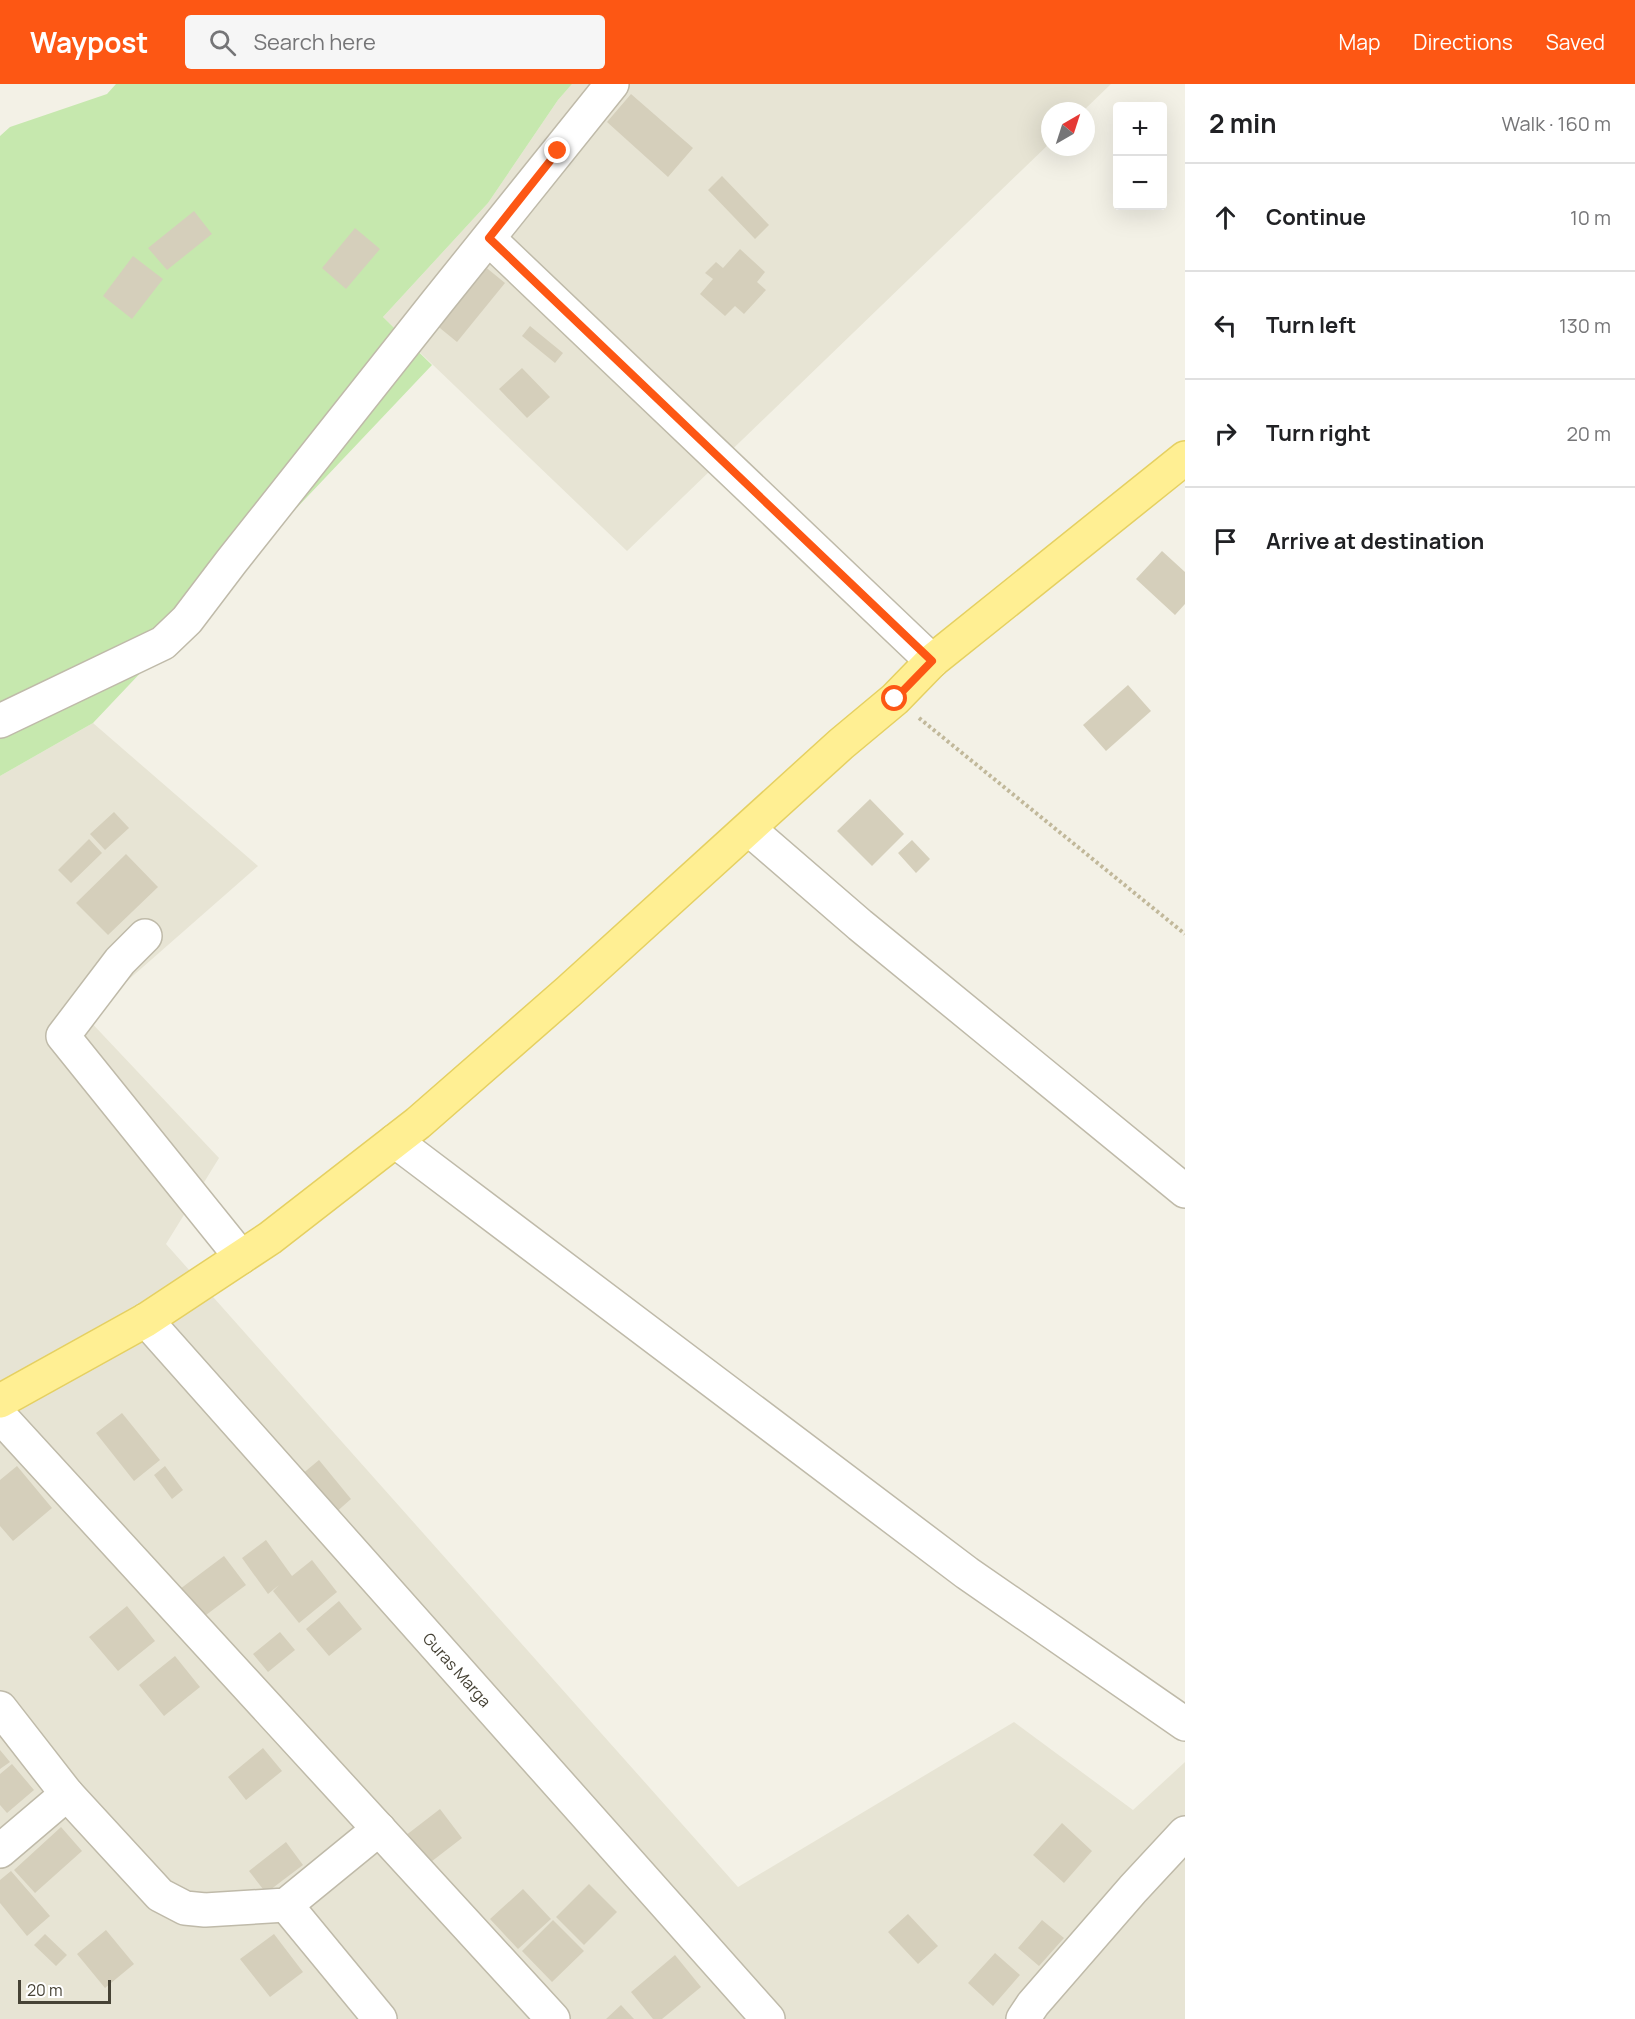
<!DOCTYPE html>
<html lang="en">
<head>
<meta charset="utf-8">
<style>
  :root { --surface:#fff; --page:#f6f6f6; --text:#202124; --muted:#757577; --line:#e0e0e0; --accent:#fd5714 }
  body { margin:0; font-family:Manrope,sans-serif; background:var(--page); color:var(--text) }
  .controls { position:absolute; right:18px; top:18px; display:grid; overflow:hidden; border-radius:6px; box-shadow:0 6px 24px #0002 }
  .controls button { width:54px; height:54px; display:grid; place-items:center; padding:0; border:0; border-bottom:2px solid var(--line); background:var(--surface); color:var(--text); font:30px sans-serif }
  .compass { position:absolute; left:1041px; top:18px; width:54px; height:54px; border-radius:50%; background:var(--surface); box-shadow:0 6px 24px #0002; rotate:39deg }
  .scale { position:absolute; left:18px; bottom:15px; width:93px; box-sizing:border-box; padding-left:6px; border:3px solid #464235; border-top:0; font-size:16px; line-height:21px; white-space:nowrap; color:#464235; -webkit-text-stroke:4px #fff; paint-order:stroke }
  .stop { position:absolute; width:18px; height:18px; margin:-14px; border:4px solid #fd5714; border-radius:50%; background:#fff }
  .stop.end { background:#fd5714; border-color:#fff; box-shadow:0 2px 6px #0008 }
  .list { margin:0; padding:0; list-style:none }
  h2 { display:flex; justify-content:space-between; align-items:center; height:78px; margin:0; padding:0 24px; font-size:26px }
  h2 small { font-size:20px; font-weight:400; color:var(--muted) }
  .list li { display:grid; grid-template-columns:39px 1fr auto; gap:18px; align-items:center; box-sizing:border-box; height:108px; padding:0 24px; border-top:2px solid var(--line) }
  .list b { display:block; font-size:22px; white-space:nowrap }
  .list em { font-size:20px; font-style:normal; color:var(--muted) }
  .icon { flex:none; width:33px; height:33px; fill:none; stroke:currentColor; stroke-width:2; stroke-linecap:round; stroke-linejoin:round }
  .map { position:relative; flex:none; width:1185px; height:1935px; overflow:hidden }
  header { display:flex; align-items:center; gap:36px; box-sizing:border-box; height:84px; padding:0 30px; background:var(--accent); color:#fff }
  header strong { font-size:28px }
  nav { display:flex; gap:33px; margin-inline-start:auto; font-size:21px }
  .search { width:420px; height:54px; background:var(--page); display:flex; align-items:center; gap:15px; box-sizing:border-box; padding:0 21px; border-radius:6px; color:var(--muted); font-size:22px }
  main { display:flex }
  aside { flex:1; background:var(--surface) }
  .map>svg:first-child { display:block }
  .residential { fill:#e7e4d4 }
  .green { fill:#c6e8ae }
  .building { fill:#d5cfbb }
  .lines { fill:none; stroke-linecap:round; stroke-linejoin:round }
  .minor-casing { stroke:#bfbaa9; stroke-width:36 }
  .major-casing { stroke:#e5d062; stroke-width:36 }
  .path { stroke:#c1b89a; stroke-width:4; stroke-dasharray:3 3; stroke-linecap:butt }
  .minor { stroke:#fff; stroke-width:33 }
  .major { stroke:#ffef93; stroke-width:33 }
  .route { stroke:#fd5714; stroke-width:8 }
  .labels { text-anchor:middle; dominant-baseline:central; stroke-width:4.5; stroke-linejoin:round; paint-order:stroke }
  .street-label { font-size:16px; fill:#464235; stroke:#fff }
</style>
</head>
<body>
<header>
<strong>Waypost</strong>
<div class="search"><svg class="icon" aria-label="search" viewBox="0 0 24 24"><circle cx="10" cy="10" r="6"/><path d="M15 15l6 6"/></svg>Search here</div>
<nav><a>Map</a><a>Directions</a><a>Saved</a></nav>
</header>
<main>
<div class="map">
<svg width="1185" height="1935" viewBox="0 0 1185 1935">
  <rect width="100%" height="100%" fill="#f3f1e6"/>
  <path class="residential" d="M572,0H1111L1083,27H1050V59L627,467L383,233L488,119L558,16Z
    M93,639L258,782L86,933L219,1074L166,1160L738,1803L1014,1638L1133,1726L1185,1678V1935H0V692Z"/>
  <path class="green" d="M116,0H572L558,16L488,119L383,233L432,281L93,639L0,692V52L10,43L107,10Z"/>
  <path class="building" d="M631,10L693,64L668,93L607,38Z
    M722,92L769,141L755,155L708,106Z
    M194,127L212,150L167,186L148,164Z
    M355,144L380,165L346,205L322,184Z
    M740,165L765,188L757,198L766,206L744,230L735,222L725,232L700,210L713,195L705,189L716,178L723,184Z
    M133,172L163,195L132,235L103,212Z
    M483,181L505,199L457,258L435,240Z
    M530,242L563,269L555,279L522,252Z
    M522,284L550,313L527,334L499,305Z
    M1162,467L1185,488V520L1175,531L1136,495Z
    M1128,601L1151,627L1106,667L1083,641Z
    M870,715L904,750L872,782L837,747Z
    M114,728L129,744L105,766L90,750Z
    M89,755L102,769L71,799L58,786Z
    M912,756L930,775L916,789L898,769Z
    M126,770L158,803L108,851L76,819Z
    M122,1329L160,1376L134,1397L96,1349Z
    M319,1376L351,1415L334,1430L301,1391Z
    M17,1382L52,1424L13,1457L0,1442V1396Z
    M165,1382L183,1406L172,1415L154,1391Z
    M266,1456L292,1492L312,1476L337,1508L299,1539L273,1507L279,1501L268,1510L242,1474Z
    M224,1472L246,1501L198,1537L176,1508Z
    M339,1517L362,1545L329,1572L306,1545Z
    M127,1522L155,1557L118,1587L89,1553Z
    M280,1548L295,1566L268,1588L253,1570Z
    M175,1572L200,1603L164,1632L139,1601Z
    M263,1664L282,1687L246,1716L228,1693Z
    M0,1666L10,1678L0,1685Z
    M12,1680L34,1706L7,1729L0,1721V1690Z
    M440,1725L462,1754L427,1781L405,1752Z
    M1062,1739L1092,1767L1064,1799L1033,1771Z
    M61,1743L82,1767L35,1809L14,1786Z
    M286,1758L303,1781L266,1809L249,1787Z
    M11,1787L50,1832L27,1852L0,1819V1796Z
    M589,1800L617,1828L584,1861L556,1833Z
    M523,1805L551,1835L518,1865L490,1835Z
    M908,1830L938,1862L918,1880L888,1848Z
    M553,1836L584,1867L552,1898L522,1867Z
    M1042,1836L1064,1854L1039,1882L1018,1864Z
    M106,1846L134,1880L105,1904L77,1870Z
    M45,1850L67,1871L56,1882L34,1861Z
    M274,1850L303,1888L270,1913L240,1875Z
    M995,1869L1020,1891L993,1922L968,1899Z
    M675,1871L701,1903L662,1935H653L631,1908Z
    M621,1921L634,1935H606Z"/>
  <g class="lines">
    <defs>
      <g id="minor">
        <path d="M489,155L932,577"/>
        <path d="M0,637L163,559L187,536L231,478L437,218L612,0"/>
        <path d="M749,745L860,841L1185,1107"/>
        <path d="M145,852L120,877L63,952L241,1173"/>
        <path d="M395,1057L967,1489L1185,1640"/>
        <path id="s1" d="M146,1236L768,1935"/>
        <path d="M0,1332L553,1935"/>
        <path d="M0,1624L67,1710L0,1767"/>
        <path d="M67,1710L160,1811L185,1824L205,1826L286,1821L379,1745"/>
        <path d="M286,1821L380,1935"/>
        <path d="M1023,1935L1033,1920L1133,1805L1185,1749"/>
      </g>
      <path id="major" d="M0,1317L146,1236L270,1154L418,1039L569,907L841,660L895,615L932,577L1185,374"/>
    </defs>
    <use href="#minor" class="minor-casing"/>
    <use href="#major" class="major-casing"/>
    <path class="path" d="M919,634L1185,850"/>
    <use href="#minor" class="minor"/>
    <use href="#major" class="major"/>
  </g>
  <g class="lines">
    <path class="route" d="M558,67L489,154L932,577L895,615"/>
  </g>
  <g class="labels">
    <g class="street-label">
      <text stroke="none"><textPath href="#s1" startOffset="468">Guras Marga</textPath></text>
    </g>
  </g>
</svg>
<div class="controls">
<button>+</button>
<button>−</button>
</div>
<svg class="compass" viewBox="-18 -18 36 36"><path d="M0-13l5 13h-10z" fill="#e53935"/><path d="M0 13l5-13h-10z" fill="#757577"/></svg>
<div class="scale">20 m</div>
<div class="stop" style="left:895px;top:615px"></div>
<div class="stop end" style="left:558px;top:67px"></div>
</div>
<aside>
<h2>2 min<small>Walk · 160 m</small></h2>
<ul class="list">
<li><svg class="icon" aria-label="ahead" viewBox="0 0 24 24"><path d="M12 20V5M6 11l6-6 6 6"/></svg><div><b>Continue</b></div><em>10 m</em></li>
<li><svg class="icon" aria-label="left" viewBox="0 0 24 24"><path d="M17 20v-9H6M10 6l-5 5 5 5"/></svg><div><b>Turn left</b></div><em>130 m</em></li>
<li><svg class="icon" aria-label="right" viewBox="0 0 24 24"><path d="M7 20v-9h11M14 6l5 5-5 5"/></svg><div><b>Turn right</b></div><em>20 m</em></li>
<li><svg class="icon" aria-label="arrive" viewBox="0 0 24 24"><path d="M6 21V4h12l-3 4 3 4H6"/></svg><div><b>Arrive at destination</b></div></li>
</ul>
</aside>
</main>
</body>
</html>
